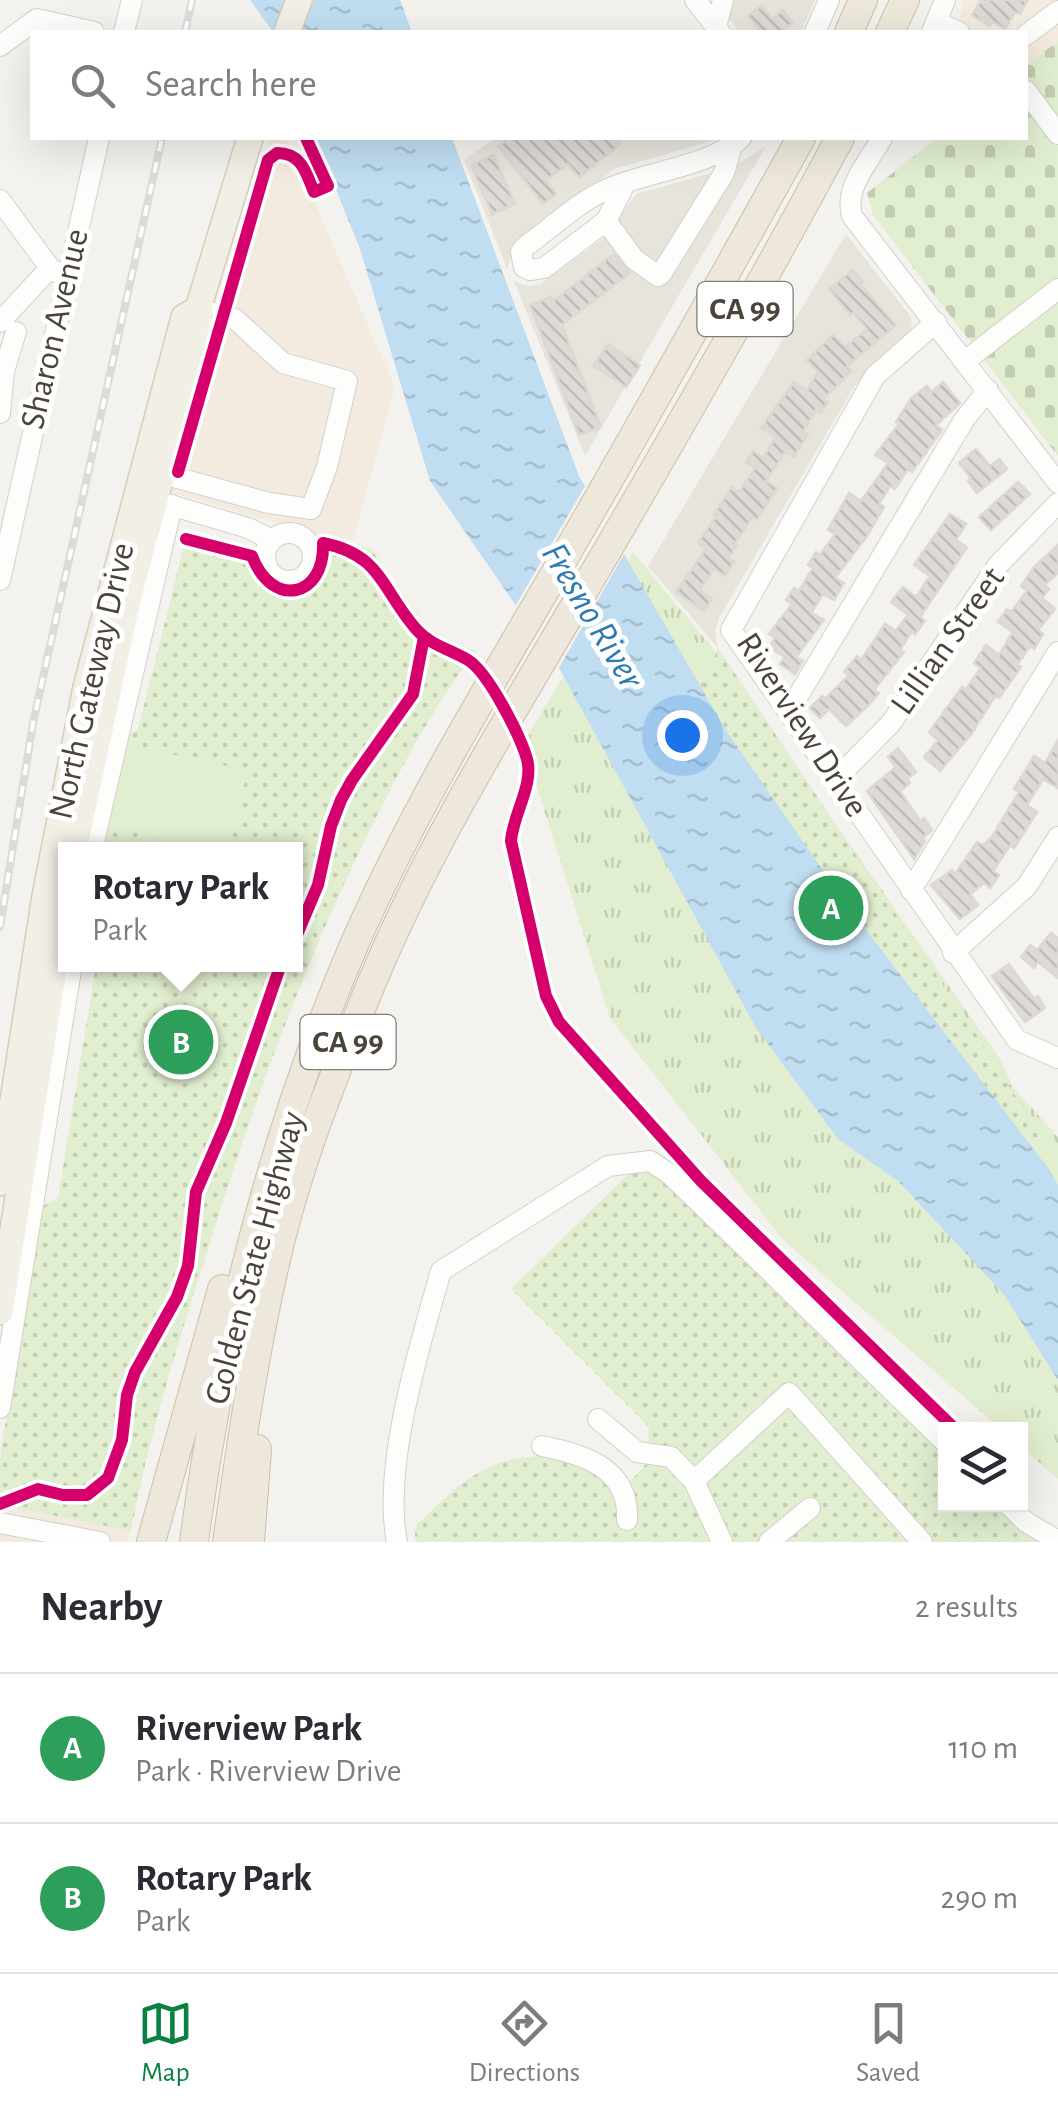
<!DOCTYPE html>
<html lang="en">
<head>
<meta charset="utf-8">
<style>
  :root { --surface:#fff; --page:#f7f7f7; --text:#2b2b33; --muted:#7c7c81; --line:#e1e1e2; --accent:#0b8043 }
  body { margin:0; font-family:"Alegreya Sans",sans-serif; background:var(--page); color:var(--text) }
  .controls { position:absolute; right:30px; bottom:30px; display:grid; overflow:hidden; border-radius:0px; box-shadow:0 10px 40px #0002 }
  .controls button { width:90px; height:90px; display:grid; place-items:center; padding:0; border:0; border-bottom:2px solid var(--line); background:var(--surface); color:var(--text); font:50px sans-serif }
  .you { position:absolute; left:682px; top:735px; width:35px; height:35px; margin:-25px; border:8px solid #fff; border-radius:50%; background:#1a73e8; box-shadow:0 0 0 15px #1a73e833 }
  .badge { display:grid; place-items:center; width:65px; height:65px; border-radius:50%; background:var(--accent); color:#fff; font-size:32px; font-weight:700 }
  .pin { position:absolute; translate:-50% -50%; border:5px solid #fff; box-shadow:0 2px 10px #0006 }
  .popup { position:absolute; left:58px; top:842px; width:245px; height:130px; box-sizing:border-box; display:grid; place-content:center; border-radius:0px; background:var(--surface); filter:drop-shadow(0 2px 8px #0005); font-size:32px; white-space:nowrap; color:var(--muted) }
  .popup b { font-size:38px; color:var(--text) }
  .popup::after { content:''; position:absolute; left:50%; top:100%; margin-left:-20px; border:20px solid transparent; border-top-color:var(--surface) }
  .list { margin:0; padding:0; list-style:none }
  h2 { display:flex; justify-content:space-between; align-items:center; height:130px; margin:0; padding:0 40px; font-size:42px }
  h2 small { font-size:32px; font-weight:400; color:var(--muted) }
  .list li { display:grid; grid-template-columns:65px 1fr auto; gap:30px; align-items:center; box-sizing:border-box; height:150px; padding:0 40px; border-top:2px solid var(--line) }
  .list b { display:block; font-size:38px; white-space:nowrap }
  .list p { margin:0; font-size:32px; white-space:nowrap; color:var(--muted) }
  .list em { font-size:32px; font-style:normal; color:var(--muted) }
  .icon { flex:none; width:55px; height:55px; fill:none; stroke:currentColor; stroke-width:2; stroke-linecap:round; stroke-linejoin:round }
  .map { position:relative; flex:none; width:1058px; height:1542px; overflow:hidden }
  .search { position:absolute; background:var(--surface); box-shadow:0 10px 40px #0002; left:30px; right:30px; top:30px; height:110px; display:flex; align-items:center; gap:25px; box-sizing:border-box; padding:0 35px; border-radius:0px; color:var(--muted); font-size:38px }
  .sheet { height:430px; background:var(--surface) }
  nav { display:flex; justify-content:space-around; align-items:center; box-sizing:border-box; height:140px; border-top:2px solid var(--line); background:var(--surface); font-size:28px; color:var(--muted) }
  nav a { display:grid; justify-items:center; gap:5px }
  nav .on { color:var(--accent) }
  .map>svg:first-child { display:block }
  .residential { fill:#e7e4dc }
  .commercial { fill:#f3ebdf }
  .grass { fill:url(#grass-tufts) }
  .cemetery { fill:url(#cemetery-stones) }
  .park { fill:url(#park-dots) }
  .pitch { fill:#e1eecf }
  .water { fill:url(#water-ripples) }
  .pier { fill:#f4f2ee }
  .building { fill:url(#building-back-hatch); stroke:#dcd9d4; stroke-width:2.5 }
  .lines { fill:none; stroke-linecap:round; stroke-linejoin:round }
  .minor-casing { stroke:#d2d0cb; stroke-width:22 }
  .major-casing { stroke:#d6cebb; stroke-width:28 }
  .highway-casing { stroke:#ccbfa9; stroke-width:30 }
  .minor { stroke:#fdfdfc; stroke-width:20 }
  .major { stroke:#f2efe6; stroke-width:25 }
  .highway { stroke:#ede8db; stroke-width:28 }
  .rail-casing { stroke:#dbdbda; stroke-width:8 }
  .rail { stroke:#fff; stroke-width:4; stroke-dasharray:11; stroke-linecap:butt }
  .cycleway-casing { stroke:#fff; stroke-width:19 }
  .cycleway { stroke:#d6006c; stroke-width:12 }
  .labels { text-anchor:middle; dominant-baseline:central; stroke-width:10; stroke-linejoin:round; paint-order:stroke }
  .shield { fill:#fff; stroke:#817c74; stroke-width:2.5 }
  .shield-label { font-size:32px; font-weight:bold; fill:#4b4439 }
  .street-label { font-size:35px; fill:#4b4439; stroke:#fff }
  .water-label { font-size:38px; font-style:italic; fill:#2e7ab2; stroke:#fff }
</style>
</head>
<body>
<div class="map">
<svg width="1058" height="1542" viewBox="0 0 1058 1542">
  <defs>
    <pattern id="grass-tufts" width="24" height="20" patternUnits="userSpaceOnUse" patternTransform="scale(2.5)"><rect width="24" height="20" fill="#e1eecf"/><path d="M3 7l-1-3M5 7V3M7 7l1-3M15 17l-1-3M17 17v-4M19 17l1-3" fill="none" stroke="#c3cdb2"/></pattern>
    <pattern id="cemetery-stones" width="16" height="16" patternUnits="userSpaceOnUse" patternTransform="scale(2.5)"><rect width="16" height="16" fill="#e1eecf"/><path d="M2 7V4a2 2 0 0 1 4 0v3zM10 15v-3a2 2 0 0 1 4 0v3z" fill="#c3cdb2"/></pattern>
    <pattern id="park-dots" width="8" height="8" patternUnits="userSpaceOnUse" patternTransform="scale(2.5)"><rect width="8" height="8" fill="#e1eecf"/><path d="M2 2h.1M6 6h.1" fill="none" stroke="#c3cdb2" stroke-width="1.8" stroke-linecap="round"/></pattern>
    <pattern id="water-ripples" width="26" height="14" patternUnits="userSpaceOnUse" patternTransform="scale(2.5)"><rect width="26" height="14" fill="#c0ddf1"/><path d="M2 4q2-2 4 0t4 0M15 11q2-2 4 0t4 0" fill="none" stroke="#a6bfcf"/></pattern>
    <pattern id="building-back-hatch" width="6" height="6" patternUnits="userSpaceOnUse" patternTransform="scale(2.5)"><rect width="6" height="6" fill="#dedbd6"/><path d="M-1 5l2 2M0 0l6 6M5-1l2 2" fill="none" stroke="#c0bdb8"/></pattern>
  </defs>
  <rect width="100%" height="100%" fill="#f4f2ee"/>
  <path class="residential" d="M730,0H815L801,32H739L726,15Z
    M495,138H722L614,169L515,245L507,268L464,160Z
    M766,146L585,456L514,281L527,286L539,285L605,237L636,194L733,167Z
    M846,234L911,317L912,330L854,387L719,618L715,631L718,648L648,566Z"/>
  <path class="commercial" d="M963,0H1058V44L1026,69V32H957Z
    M269,138H287L395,388L352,544L173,493L168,487Z
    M0,1505L131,1531L128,1542H0Z"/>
  <path class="grass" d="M633,552L714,650L1000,1059L1013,1087L1058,1137V1479L1021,1447L1020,1430L1001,1429L782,1239L610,1018L523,743L589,634Z"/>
  <path class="cemetery" d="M1058,41V456L873,215L867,193L937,138H1026V66Z"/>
  <path class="park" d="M187,534L252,551C271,614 328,597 321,535L371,549L424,624L447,640L476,651C432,709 400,769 368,834C305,962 257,1094 214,1230C183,1329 150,1428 131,1531L0,1505V1457L39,1208L58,1198L96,965L296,964V850L102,849L125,737L138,729Z
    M718,648L994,1061L1012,1092L1044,1130L994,1195L701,690Z
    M648,1171L666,1182L945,1456L946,1504L995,1505L1040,1542H416L414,1528C458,1483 501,1442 569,1462C588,1467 608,1478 626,1486L647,1463L649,1427L511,1289L629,1173Z"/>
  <path class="pitch" d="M126,744L241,769L245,781L229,848L213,849L110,827Z"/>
  <path class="water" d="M250,0H400L412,32H273Z
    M315,138H452L579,476L725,729L844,901L1051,1172L1058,1185V1380L1003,1293L898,1181L838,1139L756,1028L559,668L430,481L360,249Z"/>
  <path class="pier" d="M588,481L627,549L556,673L513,610Z"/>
  <path class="building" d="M981,0H1028L1020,14L1015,12L1005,29L993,22L990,26L972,15Z
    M762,5L772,19L783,10L793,23L780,32H761L748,16Z
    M509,138H616L621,144L579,177L568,164L546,180L556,194L543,204L498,146Z
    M494,155L515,204L492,214L471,165Z
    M614,254L630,273L562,325L601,427L579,435L530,305L551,297L553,301Z
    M853,270L863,282L860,284L896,325L847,366L852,371L823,399L828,402L821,413L816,410L803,432L808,434L794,457L785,452L766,481L777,488L757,520L752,517L734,545L737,546L728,558L734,562L725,576L714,569L700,590L712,599L704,611L676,592L706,549L698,543L717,515L714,514L732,487L739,492L755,468L746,462L753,451L763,458L776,437L761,428L794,382L807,391L818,372L807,360L833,335L846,347L867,329L853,313L850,315L829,289Z
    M608,344L640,365L626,387L593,366Z
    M943,382L960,403L936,425L942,430L912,472L908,469L895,489L890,486L879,504L884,507L867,536L835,578L844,583L834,600L823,594L811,613L824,620L796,657L803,661L795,674L780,664L785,657L769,647L775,638L769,634L792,604L786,600L794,588L799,591L813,568L808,565L816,552L820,555L835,534L828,530L849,493L861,501L888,463L875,455L899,424L896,422L911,398L927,386L932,392Z
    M976,449L990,466L999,459L1007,469L977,493L968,481L971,478L959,463Z
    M1018,482L1030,494L991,530L979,517Z
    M950,514L966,524L956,540L967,547L920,617L925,621L915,634L912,631L900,650L904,652L874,690L879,693L868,706L846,726L829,709L820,718L810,708L822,696L825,699L849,675L844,672L857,656L861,660L885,624L896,631L908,615L891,602L903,587L916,597L930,576L914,565Z
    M1058,545V573L1044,585L1049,589L1042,598L1055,609L1038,630L1043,634L1034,649L1030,646L1017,665L1021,667L999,698L995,696L972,733L940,771L924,757L938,740L929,732L962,687L966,689L981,668L974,663L986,645L999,655L1013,632L998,622L1007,609L1011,612L1027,591L1021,586L1034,567Z
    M1058,740V788L1043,779L1027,805L1037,812L1014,848L1010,845L993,871L999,875L990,888L984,883L970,894L978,905L960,919L931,885L952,870L955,874L977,842L983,845L992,837L1019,792L1014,789L1034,756L1045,763Z
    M898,748L916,772L907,779L910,783L900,791L920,821L924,818L932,830L923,838L925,841L914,859L867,791L896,767L888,757Z
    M1051,933L1058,938V978L1038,962L1034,968L1021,957L1030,945L1037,950Z
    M1009,964L1034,999L1038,996L1045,1008L1025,1022L992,976Z"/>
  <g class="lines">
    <defs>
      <path id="minor" d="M695,0L720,32
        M936,22L959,32
        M716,27L723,0
        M124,32L132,0
        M815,32L829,0
        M932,32L945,0
        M1026,35L1058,11
        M0,46L37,19L94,32
        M1026,91L1058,134
        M882,138C869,162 844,187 852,216L1058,483
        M626,182L606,221L544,268L530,270L524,267L521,252L526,246C553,227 580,200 610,188C648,172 712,165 741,138
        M0,200L50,268L66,277
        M606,221L634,259L658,276L661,274L724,173L732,146
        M0,322L50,268
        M936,322L875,376L731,630L1017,1040L1058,1058
        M965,361L1058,289
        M0,413L4,371L16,332
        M152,471L269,503L311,509L327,467L347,381L283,363L235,319L198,309
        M160,502L248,528L272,540
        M265 557a24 24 0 1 1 48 0a24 24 0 1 1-48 0Z
        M0,580L99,138
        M789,711L964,420L988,390
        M837,778L891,723L998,565L1058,503
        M92,850L172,505
        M911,890L1058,652
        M953,953L1027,886L1058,837
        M0,1408L72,964
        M598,1419L637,1452L671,1457L694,1481L789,1393L922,1542
        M542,1446C583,1454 630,1468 627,1520
        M694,1481L722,1542
        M1008,1504L1026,1522L1058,1541
        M0,1523L100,1542
        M397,1542C382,1467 420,1344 441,1271L608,1166L650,1161L671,1175L946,1443
        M769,1542L810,1508"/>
      <path id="major" d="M287,32L299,0
        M74,850L128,599L203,322L198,309L250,138
        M0,1183L45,896L86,687L184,317L198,309
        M0,1312L66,892"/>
      <path id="highway" d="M849,32L863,0
        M890,32L905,0
        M151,1542L222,1289
        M194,1542C221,1337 272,1135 354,945C412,812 488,688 561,563C643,422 722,280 801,138
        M227,1542C241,1445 255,1347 278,1251C299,1162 335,1072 370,987C426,851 505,724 580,597C669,446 757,293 840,138
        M250,1542L257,1449"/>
    </defs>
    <use href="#minor" class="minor-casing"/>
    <use href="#major" class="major-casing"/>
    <use href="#highway" class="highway-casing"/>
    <use href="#minor" class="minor"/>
    <use href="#major" class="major"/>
    <use href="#highway" class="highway"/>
    <defs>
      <path id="rail" d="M185,32L192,0
        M0,927L33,723L162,138"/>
    </defs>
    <use href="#rail" class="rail-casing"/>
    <use href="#rail" class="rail"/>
    <defs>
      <path id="cycleway" d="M178,472L268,160L277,153C302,153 306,173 314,192L328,186L306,138
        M186,539L252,556C272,609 325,598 323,543C382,555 381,589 416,629C431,646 450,649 468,660C488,672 520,735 527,759C534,785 513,814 511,841L546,996L559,1022L701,1181L956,1430
        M296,937L318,885L331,826L341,800L352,780L413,694L424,637
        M0,1504L38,1489L63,1495H87L108,1478L122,1440L127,1395L135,1372L177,1297L188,1266L196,1192L226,1123L281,964"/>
    </defs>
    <use href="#cycleway" class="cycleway-casing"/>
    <use href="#cycleway" class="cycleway"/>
  </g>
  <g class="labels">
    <g class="shield">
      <rect x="697.5" y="282" width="95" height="54" rx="8"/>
      <rect x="300.5" y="1015" width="95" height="54" rx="8"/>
    </g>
    <g class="shield-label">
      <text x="745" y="309">CA 99</text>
      <text x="348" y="1042">CA 99</text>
    </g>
    <g class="street-label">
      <text transform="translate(55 329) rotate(-77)">Sharon Avenue</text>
      <text transform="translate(948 641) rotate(-55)">Lillian Street</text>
      <text transform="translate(92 681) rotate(-77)">North Gateway Drive</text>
      <text transform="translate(802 725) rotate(57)">Riverview Drive</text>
      <text transform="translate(255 1258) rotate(-75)">Golden State Highway</text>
    </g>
    <g class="water-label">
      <text transform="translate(592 616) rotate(59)">Fresno River</text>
    </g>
  </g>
</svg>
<div class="controls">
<button><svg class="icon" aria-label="layers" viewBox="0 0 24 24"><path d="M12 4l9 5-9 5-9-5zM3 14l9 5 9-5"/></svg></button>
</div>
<div class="you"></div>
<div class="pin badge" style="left:831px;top:908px;background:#2e9e5b">A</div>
<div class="pin badge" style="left:181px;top:1042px;background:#2e9e5b">B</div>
<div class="popup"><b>Rotary Park</b>Park</div>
<div class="search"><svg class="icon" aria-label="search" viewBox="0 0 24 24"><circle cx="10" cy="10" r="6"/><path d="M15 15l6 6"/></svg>Search here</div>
</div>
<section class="sheet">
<h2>Nearby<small>2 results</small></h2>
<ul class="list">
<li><span class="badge" style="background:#2e9e5b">A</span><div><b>Riverview Park</b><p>Park · Riverview Drive</p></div><em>110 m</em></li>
<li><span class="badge" style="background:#2e9e5b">B</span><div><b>Rotary Park</b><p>Park</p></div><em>290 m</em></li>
</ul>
</section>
<nav>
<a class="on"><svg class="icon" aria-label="map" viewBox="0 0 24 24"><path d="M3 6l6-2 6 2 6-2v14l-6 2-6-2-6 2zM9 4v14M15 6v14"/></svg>Map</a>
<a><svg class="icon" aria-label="directions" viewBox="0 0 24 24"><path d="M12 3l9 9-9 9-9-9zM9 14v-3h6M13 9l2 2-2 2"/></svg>Directions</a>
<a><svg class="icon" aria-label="saved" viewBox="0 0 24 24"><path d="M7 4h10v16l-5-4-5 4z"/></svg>Saved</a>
</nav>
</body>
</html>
